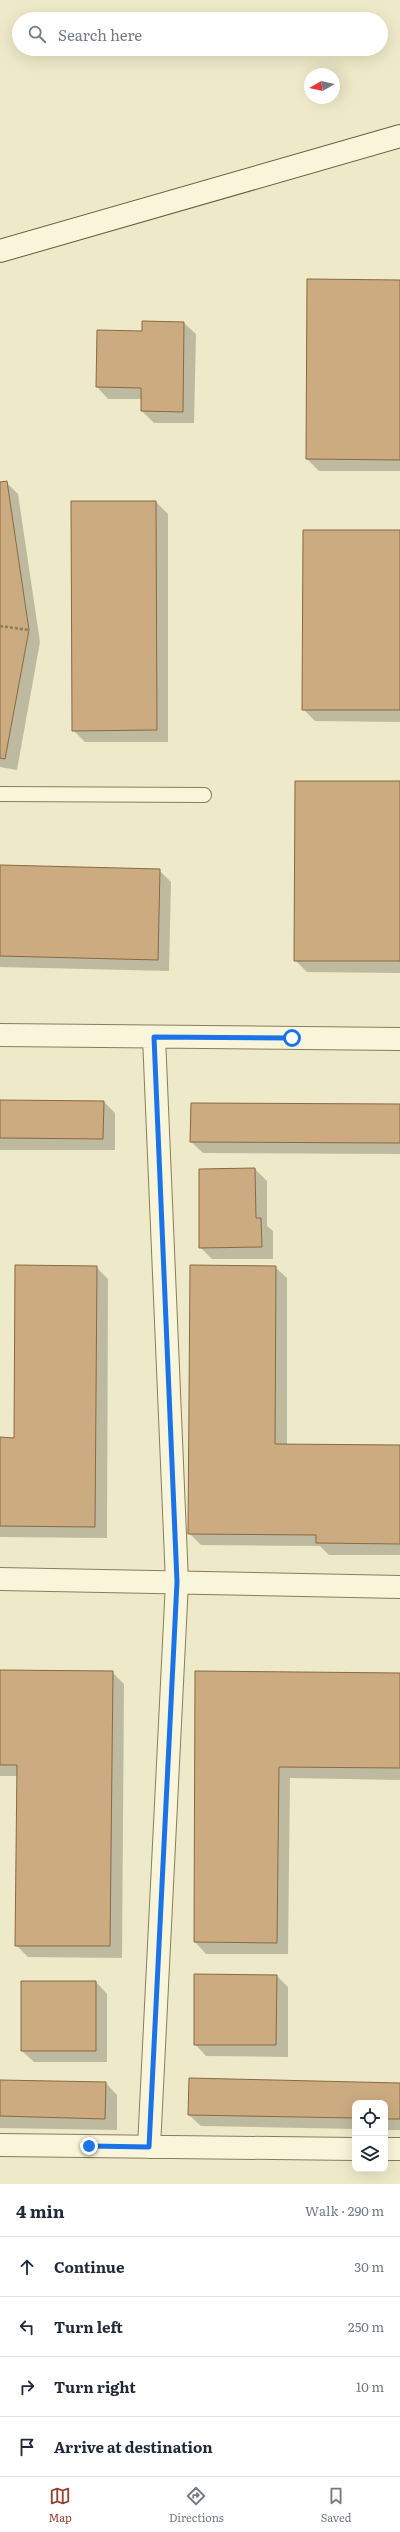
<!DOCTYPE html>
<html lang="en">
<head>
<meta charset="utf-8">
<style>
  :root { --surface:#fff; --page:#f2f2f3; --text:#1f2937; --muted:#747a83; --line:#e0e1e3; --accent:#97402f }
  body { margin:0; font-family:Literata,serif; background:var(--page); color:var(--text) }
  .controls { position:absolute; right:12px; bottom:12px; display:grid; overflow:hidden; border-radius:8px; box-shadow:0 4px 16px #0002 }
  .controls button { width:36px; height:36px; display:grid; place-items:center; padding:0; border:0; border-bottom:1px solid var(--line); background:var(--surface); color:var(--text); font:20px sans-serif }
  .compass { position:absolute; left:304px; top:68px; width:36px; height:36px; border-radius:50%; background:var(--surface); box-shadow:0 4px 16px #0002; rotate:261deg }
  .stop { position:absolute; width:12px; height:12px; margin:-9px; border:3px solid #1a73e8; border-radius:50%; background:#fff }
  .stop.end { background:#1a73e8; border-color:#fff; box-shadow:0 1px 4px #0008 }
  .list { margin:0; padding:0; list-style:none }
  h2 { display:flex; justify-content:space-between; align-items:center; height:52px; margin:0; padding:0 16px; font-size:17px }
  h2 small { font-size:13px; font-weight:400; color:var(--muted) }
  .list li { display:grid; grid-template-columns:26px 1fr auto; gap:12px; align-items:center; box-sizing:border-box; height:60px; padding:0 16px; border-top:1px solid var(--line) }
  .list b { display:block; font-size:15px; white-space:nowrap }
  .list em { font-size:13px; font-style:normal; color:var(--muted) }
  .icon { flex:none; width:22px; height:22px; fill:none; stroke:currentColor; stroke-width:2; stroke-linecap:round; stroke-linejoin:round }
  .map { position:relative; flex:none; width:400px; height:2184px; overflow:hidden }
  .search { position:absolute; background:var(--surface); box-shadow:0 4px 16px #0002; left:12px; right:12px; top:12px; height:44px; display:flex; align-items:center; gap:10px; box-sizing:border-box; padding:0 14px; border-radius:22px; color:var(--muted); font-size:15px }
  .sheet { height:292px; background:var(--surface) }
  nav { display:flex; justify-content:space-around; align-items:center; box-sizing:border-box; height:56px; border-top:1px solid var(--line); background:var(--surface); font-size:11px; color:var(--muted) }
  nav a { display:grid; justify-items:center; gap:2px }
  nav .on { color:var(--accent) }
  .map>svg:first-child { display:block }
  .shadow { fill:#0003 }
  .building { fill:#cbab7f; stroke:#886a43 }
  .lines { fill:none; stroke-linecap:round; stroke-linejoin:round }
  .lane-casing { stroke:#897c5d; stroke-width:16 }
  .street-casing { stroke:#897c5d; stroke-width:24 }
  .secondary-casing { stroke:#6b5d40; stroke-width:24 }
  .path { stroke:#897c5d; stroke-width:2.5; stroke-dasharray:3 2; stroke-linecap:butt }
  .lane { stroke:#f8f5db; stroke-width:14 }
  .street { stroke:#f8f5db; stroke-width:22 }
  .secondary { stroke:#f8f5db; stroke-width:22 }
  .route { stroke:#1a73e8; stroke-width:5 }
</style>
</head>
<body>
<div class="map">
<svg width="400" height="2184" viewBox="0 0 400 2184">
  <rect width="100%" height="100%" fill="#eee9c8"/>
  <path class="shadow" d="M400,281V471H319L307,459Z
    M184,323L196,334L194,423H154L142,411V399H108L97,387L143,332Z
    M6,482L18,494L40,642L17,770L0,767V483Z
    M156,502L168,514V742H85L73,730Z
    M400,531V722L315,721L303,709Z
    M400,782V973L307,972L295,960Z
    M0,866L159,870L171,882L169,971L0,967Z
    M0,1101L104,1102L115,1113V1150H0Z
    M400,1105V1154L203,1153L191,1142Z
    M255,1169L267,1181V1226L273,1231V1259H212L200,1247Z
    M96,1267L108,1279L107,1538L0,1537V1438L15,1439Z
    M275,1267L287,1278V1445L400,1446V1555H329L320,1546L201,1545L189,1533Z
    M0,1671L112,1672L124,1684L122,1958L28,1957L16,1945L18,1776H0Z
    M196,1672L400,1674V1780L290,1778L288,1954H206L195,1942Z
    M277,1976L288,1987V2057L206,2056L195,2044Z
    M96,1982L107,1994V2062H34L22,2051Z
    M0,2081L106,2083L117,2095V2130L0,2128Z
    M400,2084V2130H385V2103H355V2129L201,2126L189,2115Z"/>
  <path class="building" d="M307,279L400,280V460L306,459Z
    M142,321L184,322L183,412L141,411V388L96,387L97,330L142,331Z
    M7,481L29,630L5,759L0,758V482Z
    M71,501H156L157,730L72,731Z
    M303,530H400V710H302Z
    M295,781H400V961H294Z
    M0,865L160,869L158,960L0,956Z
    M0,1100L104,1101L103,1139L0,1138Z
    M191,1103L400,1104V1143L190,1142Z
    M255,1168L256,1218H261L262,1247L199,1248V1169Z
    M15,1265L97,1266L95,1527L0,1526V1437L14,1438Z
    M190,1265L276,1266L275,1444L400,1445V1544L316,1543V1535L188,1534Z
    M0,1670L113,1671L110,1946H15L17,1765H0Z
    M195,1671L400,1673V1768L279,1767L277,1943L194,1942Z
    M194,1974L277,1975L276,2045H194Z
    M21,1981H96V2051H21Z
    M189,2078L400,2083V2119H385V2103H355V2118L188,2115Z
    M0,2080L106,2082L105,2119L0,2116Z"/>
  <g class="lines">
    <defs>
      <path id="lane" d="M0,794L204,795"/>
      <path id="street" d="M0,1035L400,1039
        M0,1579L400,1587
        M0,2145L355,2149
        M149,2147L177,1582L154,1037
        M385,2149H400"/>
      <path id="secondary" d="M0,251L400,136"/>
    </defs>
    <use href="#lane" class="lane-casing"/>
    <use href="#street" class="street-casing"/>
    <use href="#secondary" class="secondary-casing"/>
    <path class="path" d="M0,626L29,630"/>
    <use href="#lane" class="lane"/>
    <use href="#street" class="street"/>
    <use href="#secondary" class="secondary"/>
  </g>
  <g class="lines">
    <path class="route" d="M89,2146L149,2147L177,1582L154,1037L292,1038"/>
  </g>
</svg>
<div class="controls">
<button><svg class="icon" aria-label="locate" viewBox="0 0 24 24"><circle cx="12" cy="12" r="6"/><path d="M12 2v4M12 18v4M2 12h4M18 12h4"/></svg></button>
<button><svg class="icon" aria-label="layers" viewBox="0 0 24 24"><path d="M12 4l9 5-9 5-9-5zM3 14l9 5 9-5"/></svg></button>
</div>
<svg class="compass" viewBox="-18 -18 36 36"><path d="M0-13l5 13h-10z" fill="#e53935"/><path d="M0 13l5-13h-10z" fill="#747a83"/></svg>
<div class="stop" style="left:292px;top:1038px"></div>
<div class="stop end" style="left:89px;top:2146px"></div>
<div class="search"><svg class="icon" aria-label="search" viewBox="0 0 24 24"><circle cx="10" cy="10" r="6"/><path d="M15 15l6 6"/></svg>Search here</div>
</div>
<section class="sheet">
<h2>4 min<small>Walk · 290 m</small></h2>
<ul class="list">
<li><svg class="icon" aria-label="ahead" viewBox="0 0 24 24"><path d="M12 20V5M6 11l6-6 6 6"/></svg><div><b>Continue</b></div><em>30 m</em></li>
<li><svg class="icon" aria-label="left" viewBox="0 0 24 24"><path d="M17 20v-9H6M10 6l-5 5 5 5"/></svg><div><b>Turn left</b></div><em>250 m</em></li>
<li><svg class="icon" aria-label="right" viewBox="0 0 24 24"><path d="M7 20v-9h11M14 6l5 5-5 5"/></svg><div><b>Turn right</b></div><em>10 m</em></li>
<li><svg class="icon" aria-label="arrive" viewBox="0 0 24 24"><path d="M6 21V4h12l-3 4 3 4H6"/></svg><div><b>Arrive at destination</b></div></li>
</ul>
</section>
<nav>
<a class="on"><svg class="icon" aria-label="map" viewBox="0 0 24 24"><path d="M3 6l6-2 6 2 6-2v14l-6 2-6-2-6 2zM9 4v14M15 6v14"/></svg>Map</a>
<a><svg class="icon" aria-label="directions" viewBox="0 0 24 24"><path d="M12 3l9 9-9 9-9-9zM9 14v-3h6M13 9l2 2-2 2"/></svg>Directions</a>
<a><svg class="icon" aria-label="saved" viewBox="0 0 24 24"><path d="M7 4h10v16l-5-4-5 4z"/></svg>Saved</a>
</nav>
</body>
</html>
